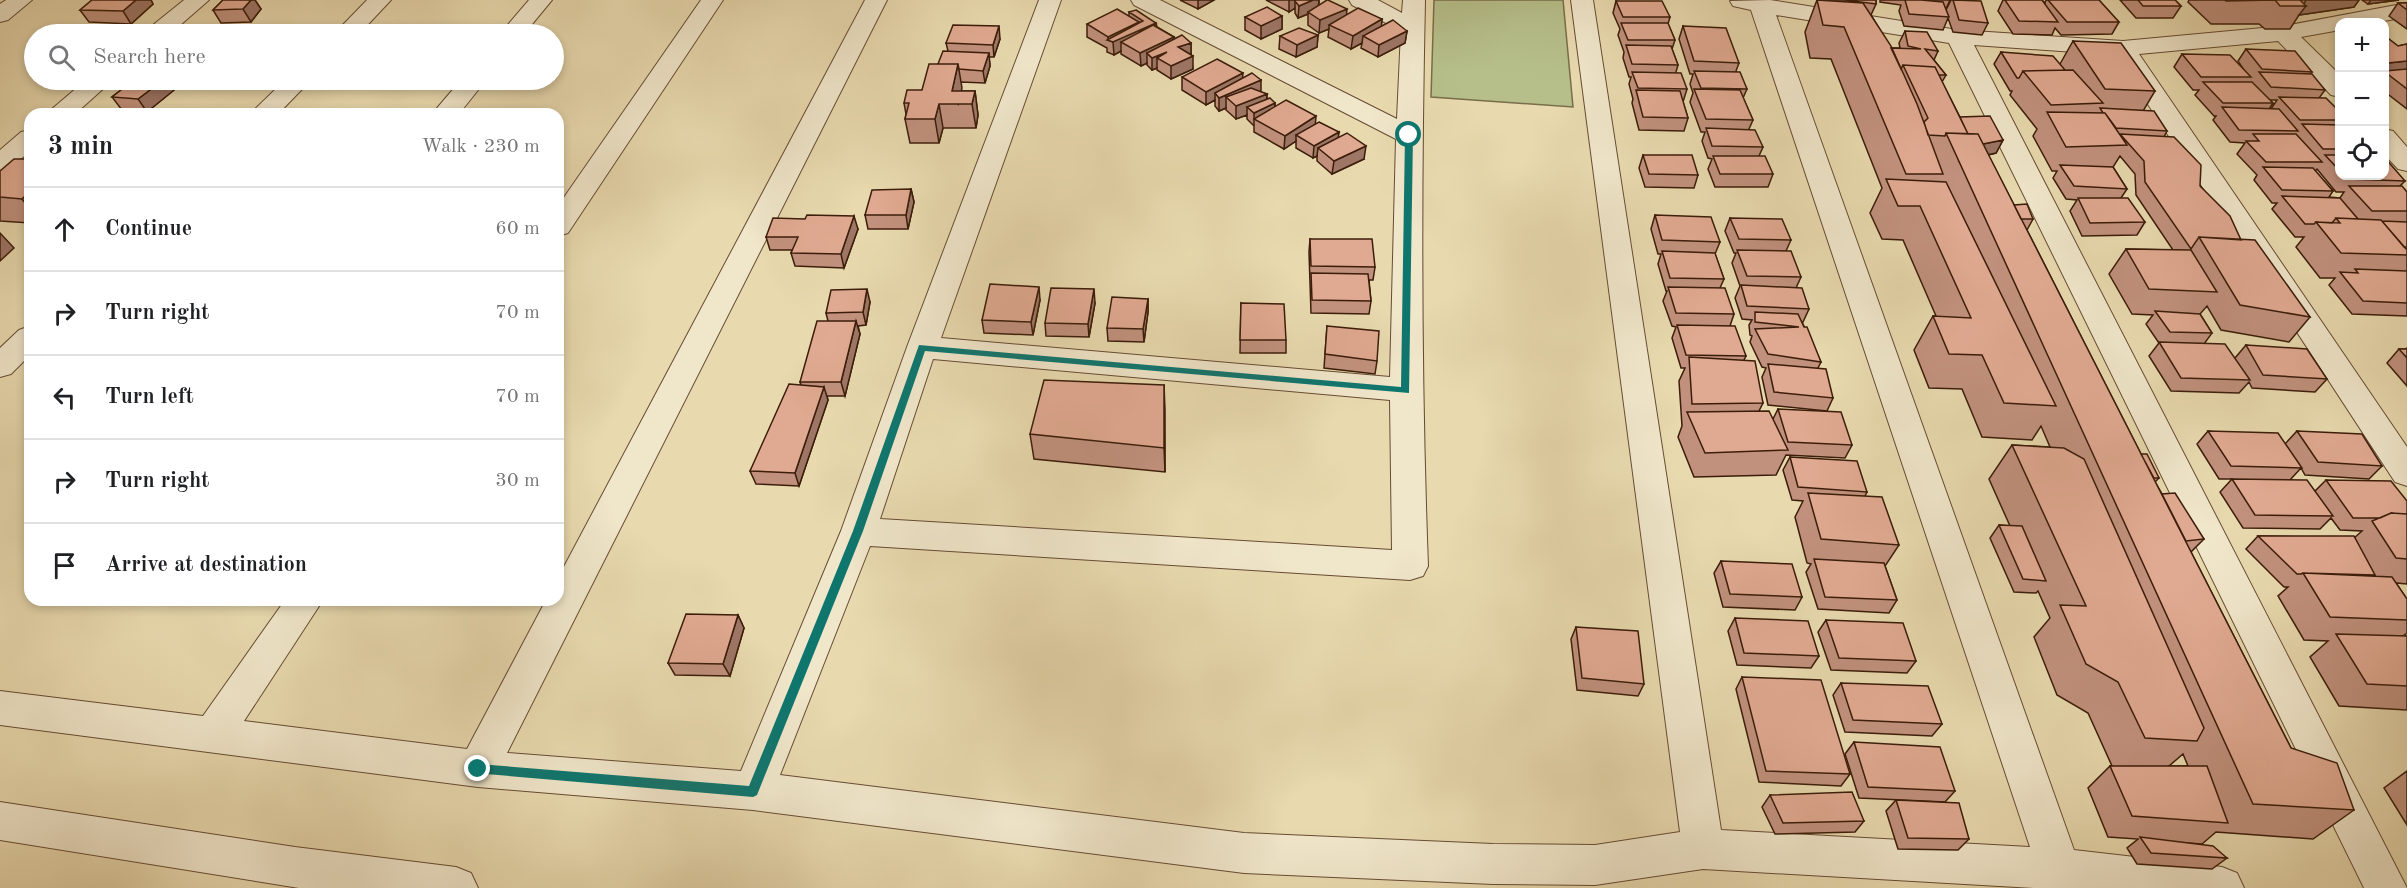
<!DOCTYPE html>
<html lang="en">
<head>
<meta charset="utf-8">
<style>
  :root { --surface:#fff; --page:#f6f6f6; --text:#202124; --muted:#757577; --line:#e0e0e0 }
  body { margin:0; font-family:"Old Standard TT",serif; background:var(--page); color:var(--text) }
  .controls { position:absolute; right:18px; top:18px; display:grid; overflow:hidden; border-radius:12px; box-shadow:0 3px 9px #0003 }
  .controls button { width:54px; height:54px; display:grid; place-items:center; padding:0; border:0; border-bottom:2px solid var(--line); background:var(--surface); color:var(--text); font:30px sans-serif }
  .stop { position:absolute; width:18px; height:18px; margin:-14px; border:4px solid #0f766e; border-radius:50%; background:#fff }
  .stop.end { background:#0f766e; border-color:#fff; box-shadow:0 2px 6px #0008 }
  .list { margin:0; padding:0; list-style:none }
  h2 { display:flex; justify-content:space-between; align-items:center; height:78px; margin:0; padding:0 24px; font-size:26px }
  h2 small { font-size:20px; font-weight:400; color:var(--muted) }
  .list li { display:grid; grid-template-columns:39px 1fr auto; gap:18px; align-items:center; box-sizing:border-box; height:84px; padding:0 24px; border-top:2px solid var(--line) }
  .list b { display:block; font-size:22px; white-space:nowrap }
  .list em { font-size:20px; font-style:normal; color:var(--muted) }
  .icon { flex:none; width:33px; height:33px; fill:none; stroke:currentColor; stroke-width:2; stroke-linecap:round; stroke-linejoin:round }
  .map { position:relative; flex:none; width:2407px; height:888px; overflow:hidden }
  .search { position:absolute; background:var(--surface); box-shadow:0 3px 9px #0003; left:24px; top:24px; width:540px; height:66px; display:flex; align-items:center; gap:15px; box-sizing:border-box; padding:0 21px; border-radius:33px; color:var(--muted); font-size:22px }
  .panel { position:absolute; background:var(--surface); box-shadow:0 3px 9px #0003; left:24px; top:108px; width:540px; height:498px; border-radius:18px }
  .map>svg:first-child { display:block }
  .green { fill:#b6bf8a; stroke:#796e4a; stroke-width:1.5 }
  .lines { fill:none; stroke-linecap:round; stroke-linejoin:round }
  .minor-casing { stroke:#674c33; stroke-width:2 }
  .minor { fill:#f0e6ca; fill-rule:evenodd }
  .wall { fill:#c1917d; stroke:#3c1d0a; stroke-width:1.5; fill-rule:evenodd }
  .shaded-wall { fill:#9d7666; stroke:#3c1d0a; stroke-width:1.5 }
  .building { fill:#e0a991; stroke:#3c1d0a; stroke-width:1.5 }
  .route { fill:#0f766e }
</style>
</head>
<body>
<div class="map">
<svg width="2407" height="888" viewBox="0 0 2407 888">
  <rect width="100%" height="100%" fill="#e8d9ae"/>
  <filter id="stains"><feTurbulence type="fractalNoise" baseFrequency=".00333" numOctaves="4"/><feColorMatrix values="0 0 0 0 .2 0 0 0 0 .09 0 0 0 0 .02 0 0 0 .5 -.17"/></filter>
  <radialGradient id="worn" r=".72"><stop offset=".6" stop-color="#630" stop-opacity="0"/><stop offset="1" stop-color="#630" stop-opacity=".3"/></radialGradient>
  <path class="green" d="M1434,0H1563L1573,107L1431,97Z"/>
  <g class="lines">
    <defs>
      <path id="minor" d="M6,0H32L8,20L0,22V4Z
        M184,0H209L170,34H144L148,29Z
        M367,0H391L359,34H334Z
        M529,0H552L524,34H500Z
        M701,0H723L568,233L558,236V206Z
        M865,0H887L507,753L741,771L841,531L907,347L1039,0H1061L941,338L1390,377L1396,139L1134,5L1131,0H1160L1397,119L1401,31L1352,5L1349,0H1378L1402,13L1403,0H1425C1421,188 1421,377 1428,566L1423,576L1410,580L870,546L780,775L1244,833L1493,844L1595,845L1680,832L1571,0H1593L1721,830L2030,847L1751,10L1733,6L1730,1L1770,0L1958,30L2123,41L2284,26L2407,3V17L2378,22H2340V30L2301,37L2340,75V97L2331,95L2278,41L2139,54L2407,447V486L2395,482L2117,57L2118,55L1974,45L2407,888H2364L1949,43L1776,15L2074,850L2222,867L2237,873L2244,888H2034L1703,869L1595,885L1493,884L1244,873L753,810L478,787L0,725V691L203,716L285,600H323L244,721L467,749L546,600H558V578ZM933,359L1390,400L1392,550L880,519Z
        M86,80H113L75,114H46Z
        M285,80H311L278,114H250Z
        M461,80H486L459,114H432Z
        M2384,129L2393,131L2407,147V171L2398,169L2384,154Z
        M30,130V151L9,169L0,171V150L21,132Z
        M30,326V355L11,374L0,377V348L19,330Z
        M0,802L295,847L456,867L471,873L478,888H299L0,840Z"/>
    </defs>
    <use href="#minor" class="minor-casing"/>
    <use href="#minor" class="minor"/>
  </g>
  <path class="wall" d="M92,0H151L153,4L131,24L89,22L80,10Z
    M223,0H255L261,9L251,22L221,23L213,10Z
    M1180,0H1214L1198,9Z
    M1266,0H1319V5L1347,15L1382,19L1381,26L1407,31L1405,43L1378,57L1361,48L1362,43L1351,49L1328,37L1329,29L1319,33L1308,25V14L1298,18L1295,13V8L1289,12Z
    M1817,0H1876V4L1871,15L1891,48H1900L1899,43L1905,31L1938,51L1934,60L1946,75L1942,82L1960,117L2003,140L1996,153L1988,155L2014,205L2033,219L2027,230L2141,454L2159,478L2155,482L2162,494L2204,539L2191,552L2291,748L2354,810L2313,839L2216,832L2202,844L2187,843L2227,858L2212,869L2137,864L2127,848L2138,839L2108,837L2088,788L2110,766H2112L2088,713L2057,695L2034,637L2050,618L2038,591L2036,593L2014,592L1990,538L1999,525L2010,526L1989,479L2012,445L2050,447L2041,426L2032,440L1982,437L1962,389L1929,388L1914,350L1933,316H1936L1903,240L1882,239L1870,213L1882,188L1831,59L1810,58L1805,32ZM2183,754L2188,766H2169Z
    M1880,0H1950L1946,9V10L1951,0H1972L1988,23L1982,35L1953,32L1948,18L1943,30L1904,26L1899,11L1901,5L1880,2Z
    M2003,0H2042L2045,3L2046,0H2099L2119,22L2112,34L2061,35L2055,28L2052,35L2013,34L1998,11Z
    M2120,0H2175L2181,6L2173,18H2136Z
    M2189,0H2359L2354,7L2299,15L2290,29H2265L2259,24H2211L2188,2Z
    M2362,0H2399L2368,4Z
    M1616,1L1670,17L1668,24L1675,40L1672,49L1678,65L1676,72L1687,89L1683,102L1688,118L1684,131L1639,130L1632,103L1633,99L1629,84L1631,77H1629L1623,58L1624,52L1618,35L1620,29L1613,13Z
    M2398,3H2407V29L2389,16Z
    M1129,12L1156,23L1157,27L1174,37V40L1191,43V55L1193,69L1171,79L1157,70V68L1152,70L1147,65V63L1141,66L1121,54V51L1114,55L1107,52V48L1087,37V24L1129,16Z
    M1282,16V29L1261,39L1245,30V17Z
    M1683,26L1739,63L1736,71L1747,89L1743,98L1753,120L1749,129L1763,147L1759,156L1773,174L1768,187H1715L1708,169L1712,159L1708,158L1702,141L1705,132H1701L1690,102L1693,93L1690,84L1693,74H1690L1679,39Z
    M1318,35L1317,47L1296,57L1279,49L1280,36Z
    M2385,36L2398,46L2407,44V109L2385,92Z
    M1000,39L994,57H989L990,66L985,83L961,82V91H975L978,115L976,128H943L939,143H910L905,119L906,114L904,103L922,90L938,64L948,51L946,43Z
    M2073,41L2155,91L2143,111L2167,131L2164,137L2241,240L2310,317L2289,342L2221,330L2207,306L2200,314L2212,333L2204,344L2235,358L2246,345L2327,379L2315,392L2252,388L2249,382L2239,393L2171,391L2149,356L2159,343L2146,324L2153,315L2132,314L2109,274L2126,249L2173,250L2136,195L2135,174L2120,156L2113,167L2127,189L2121,198L2145,222L2137,235L2082,236L2070,211L2077,200L2066,199L2053,178L2057,171H2052L2033,136L2037,129L2010,95L2012,91H2010L1994,64L2001,52L2060,64Z
    M2246,49L2312,72L2310,74L2325,90L2319,98L2340,112V176H2385L2405,181L2400,186L2407,192V316L2352,314L2329,285L2335,278H2320L2296,247L2304,237H2295L2272,209L2277,203H2272L2254,180L2257,175L2237,154L2245,143L2230,142L2213,120L2216,116H2214L2195,95L2199,90H2193L2174,67L2182,54L2244,70L2238,61ZM2270,100H2277L2271,109H2269L2273,103ZM2317,169L2336,192H2344L2340,198L2329,197L2333,191L2315,171Z
    M34,54V70L27,60Z
    M1182,77L1242,78L1261,92L1267,94V99L1275,103V107L1315,124L1339,132L1338,138L1364,159L1332,174L1317,161V156L1313,158L1296,148V141L1284,149L1254,132V126L1247,119V115L1236,119L1226,110V108L1219,111L1215,106V100L1206,105L1182,90Z
    M134,80H174L179,86L147,112L122,110L112,97Z
    M1643,155L1698,175L1694,188L1645,187L1639,168Z
    M30,159V223L0,221V171Z
    M911,189L914,202L908,229H868L865,215Z
    M1655,215L1720,242L1715,254L1724,279L1720,288L1734,314L1730,326L1746,356L1744,360L1763,403L1759,411L1773,419L1778,409L1852,445L1845,458L1786,455L1776,475L1694,477L1678,437L1682,426L1679,381L1685,368H1681L1672,338L1676,327L1672,326L1663,301L1667,291H1666L1658,264L1661,254H1658L1651,229Z
    M1730,218L1791,240L1786,251L1801,277L1796,288L1809,309L1803,322H1802L1821,362L1818,368L1833,398L1827,411L1768,405L1762,377L1766,368L1762,367L1750,342L1752,336L1750,335L1749,325L1752,320L1742,319L1735,298L1740,286L1732,263L1736,253H1734L1725,231Z
    M805,219L858,229L844,268L795,266L791,253L792,250H770L766,237Z
    M1310,239L1375,267L1373,280H1369L1371,301L1369,314L1311,313L1309,252Z
    M1148,299V312L1144,342L1108,341L1107,328Z
    M1040,300L1033,335L984,333L982,320Z
    M870,302L866,325L858,326L860,334L845,396H827L828,400L799,486L756,484L750,471L801,385L800,382L828,321L826,313Z
    M1095,303L1089,337L1046,336L1045,323Z
    M1241,303L1286,340V353H1240Z
    M1327,326L1377,361L1375,374L1324,368Z
    M2407,348V386L2387,363L2399,349H2406Z
    M1164,385L1165,472L1034,459L1030,434Z
    M2208,431L2285,444L2297,431L2382,466L2369,479L2305,475L2301,468L2290,480L2315,491L2326,480L2407,501V584L2396,583L2407,599V633L2403,636H2407V710L2339,706L2310,657L2328,641L2304,640L2278,596L2288,587H2284L2246,549L2258,536L2354,538L2362,531L2340,530L2331,518L2320,529L2243,528L2220,492L2232,479H2219L2197,444Z
    M1790,457L1867,492L1865,496L1899,545L1885,566L1897,600L1889,613L1818,609L1806,572L1811,564L1807,563L1795,517L1803,501L1792,500L1783,470Z
    M1721,561L1802,597L1795,610L1723,607L1714,573Z
    M738,615L744,628L730,676L675,675L668,663Z
    M1735,618L1819,656L1811,668L1737,665L1728,631Z
    M1826,620L1916,661L1907,673L1831,670L1818,632Z
    M1576,627L1644,684L1638,696L1577,690L1571,639Z
    M1742,677L1850,774L1841,786L1759,782L1736,689Z
    M1841,683L1942,724L1932,736L1845,732L1833,695Z
    M1854,742L1955,791L1945,802L1859,798L1845,754Z
    M2407,771V825L2384,788Z
    M1770,795L1864,821L1855,832L1775,834L1762,807Z
    M1896,800L1969,839L1958,850L1898,849L1886,811Z"/>
  <path class="shaded-wall" d="M136,0H151L153,4L131,24L123,11Z
    M251,0H255L261,9L251,22L243,9Z
    M1198,0H1214L1198,9Z
    M1289,0H1306L1295,1V8L1289,12Z
    M1313,0H1319L1318,9L1308,12V14L1298,18L1299,6Z
    M2306,0H2359L2354,7L2299,15L2306,6H2303Z
    M2371,0H2399L2368,4Z
    M1347,9L1346,21L1329,25V29L1319,33L1320,20Z
    M1282,16V29L1261,39V26Z
    M1382,19L1381,32L1363,36L1362,43L1351,49L1353,36Z
    M1139,22V31L1156,23L1157,35L1121,42V51L1114,55L1113,42L1108,40V37Z
    M999,26L1000,39L994,57L993,45Z
    M1407,31L1405,43L1378,57L1379,45Z
    M1318,35L1317,47L1296,57L1297,45Z
    M1174,37V49L1157,58V68L1152,70V58L1147,53V63L1141,66L1140,53Z
    M1191,43V55L1178,47Z
    M989,53L990,66L985,83L983,71Z
    M1193,56V69L1171,79V66Z
    M2407,61V72H2385V68L2388,63Z
    M958,64L962,88L958,104L952,91Z
    M1243,73L1242,85L1215,93V100L1206,105V92Z
    M163,80H174L179,86L147,112L138,99Z
    M1261,80V92L1226,97V108L1219,111V98Z
    M975,91L978,115L976,128L972,104Z
    M1267,94L1266,107H1247V115L1236,119V106Z
    M1275,103L1274,116L1254,119V126V113Z
    M939,104L943,128L939,143L935,119Z
    M1316,116L1315,129L1296,135V141L1284,149L1285,136Z
    M1339,132L1337,145L1318,148L1317,156L1313,158L1314,146Z
    M2003,140L1996,153L1959,161L1964,148Z
    M1366,146L1364,159L1332,174L1334,161Z
    M911,189L914,202L908,229L906,215Z
    M30,191V209L22,199Z
    M854,216L858,229L844,268L841,254Z
    M0,233L14,248L0,261Z
    M1039,287L1040,300L1033,335L1031,322Z
    M867,289L870,302L866,325L863,312Z
    M1094,289L1095,303L1089,337L1088,324Z
    M1148,299V312L1144,342L1143,329Z
    M856,321L860,334L845,396L841,382Z
    M1164,385L1165,410V472L1164,448Z
    M824,387L828,400L799,486L795,473Z
    M738,615L744,628L730,676L723,664Z"/>
  <path class="building" d="M92,0H136L123,11L80,10Z
    M223,0H251L243,9L213,10Z
    M1296,0H1313L1299,6L1295,1Z
    M1327,0H1328L1347,9L1320,20L1308,12Z
    M1817,0L1863,3L1891,46L1917,104L1943,174H1906L1844,27L1823,25Z
    M1845,0H1876V4Z
    M1905,0H1921L1943,2L1949,17L1909,14Z
    M1953,0L1981,1L1988,23L1959,20Z
    M2005,0H2042L2058,22L2019,21Z
    M2048,0H2099L2119,22H2067Z
    M2138,0H2175L2181,6H2143Z
    M2225,0H2300L2306,6H2280L2275,0L2226,1Z
    M1616,1H1662L1670,17H1623Z
    M2398,3H2407V10Z
    M1267,7L1282,16L1261,26L1245,17Z
    M1358,8L1382,19L1353,36L1329,25Z
    M1117,9L1139,22L1108,37L1087,24Z
    M1136,10L1156,23L1113,42L1107,40L1143,21L1129,12Z
    M1393,20L1407,31L1379,45L1363,36Z
    M1621,23H1668L1675,40H1628Z
    M953,25L999,26L993,45L946,43Z
    M1153,25L1174,37L1140,53L1121,42Z
    M1683,26L1726,28L1739,63L1694,61Z
    M1299,28L1318,35L1297,45L1280,36Z
    M1905,31L1927,32L1938,51L1925,49L1946,75H1939L1935,67L1903,65L1901,69L1891,48L1921,49L1908,46Z
    M1182,35L1191,43L1178,47L1193,56L1171,66L1157,58L1167,52L1152,58L1147,53Z
    M2385,36L2398,46L2407,44V61L2388,63L2385,60Z
    M2073,41L2121,43L2155,91L2105,89Z
    M1626,45L1671,46L1678,65L1632,64Z
    M2246,49L2295,51L2312,72L2262,69Z
    M943,51L989,53L983,71L959,69L958,64H938Z
    M2001,52L2053,56L2065,70L2023,71L2019,78H2017Z
    M34,54V60H27Z
    M2182,54L2230,55L2251,77H2201Z
    M1217,59L1243,73L1206,92L1182,77Z
    M929,64H958L952,91H975L972,104H939L935,119H905L909,103H904L907,90H922Z
    M1903,65L1935,67L1968,134L1946,133L1945,136L1928,135L1924,122L1928,118Z
    M2407,69V89L2385,72V71Z
    M2073,70L2103,103L2051,105L2023,71Z
    M1694,71L1740,72L1747,89L1701,88Z
    M1632,72L1681,73L1687,89L1638,88Z
    M2259,72L2312,74L2325,90L2271,87Z
    M1252,73L1261,80L1219,98L1215,93Z
    M134,80H163L138,99L112,97Z
    M2203,82H2252L2273,103H2223Z
    M1251,88L1267,94L1236,106L1226,97Z
    M1694,89L1740,90L1753,120L1706,119Z
    M1636,90L1680,91L1688,118L1643,117Z
    M2279,97L2326,98L2340,112V120H2300Z
    M1270,98L1275,103L1254,113L1247,107Z
    M1286,100L1316,116L1285,136L1254,119Z
    M2222,107L2279,109L2298,131L2239,130Z
    M2100,108L2154,111L2167,131L2116,128L2105,113H2103Z
    M2047,112L2105,113L2127,145L2066,147Z
    M1990,116L2003,140L1983,144L1978,134H1968L1960,117Z
    M1319,122L1339,132L1314,146L1296,135Z
    M2302,124L2340,125V149H2323Z
    M1706,128L1755,130L1763,147L1712,146Z
    M1347,133L1366,146L1334,161L1318,148Z
    M1946,133L1978,134L2291,748L2337,763L2354,810L2253,804Z
    M2120,134L2174,137L2201,165L2200,186L2230,216L2241,240L2199,237L2191,249L2145,182L2144,161Z
    M2253,134H2296L2322,162H2266L2246,141H2259Z
    M1643,155H1692L1698,175L1649,174Z
    M2325,155H2340V171Z
    M1713,156H1765L1773,174H1720Z
    M2385,158L2405,181L2346,179L2343,176H2385Z
    M14,159H30V191L22,199L0,197V171Z
    M2060,165L2113,167L2127,189L2074,186Z
    M2263,167L2313,168L2333,191L2282,190Z
    M1886,179L1946,182L2056,406L2004,403L1982,355L1949,354L1933,316L1971,318L1920,206H1898Z
    M2349,186H2402L2407,192V211H2372Z
    M911,189L906,215H865L872,190Z
    M2282,196L2340,198L2358,219L2336,218L2332,223L2316,222L2314,224H2305Z
    M2078,198H2128L2145,222L2090,223Z
    M2027,204L2033,219H2021L2014,205Z
    M807,215L854,216L841,254L791,253L798,237H766L773,218L805,219Z
    M1655,215L1711,217L1720,242L1662,240Z
    M1730,218L1782,219L1791,240L1739,239Z
    M2336,218L2381,220L2407,250V255L2341,253L2316,222L2340,223Z
    M2382,221L2407,222V247H2404Z
    M2199,237L2255,240L2310,317L2240,305Z
    M1310,239H1372L1375,267L1311,266Z
    M2126,249L2191,250L2217,292L2149,289Z
    M1737,250L1791,251L1801,277L1747,276Z
    M1662,251L1715,253L1724,279L1670,278Z
    M2355,269L2407,271V303L2363,301L2340,272L2358,273Z
    M1311,273L1368,274L1371,301L1312,300Z
    M990,284L1039,287L1031,322L982,320Z
    M1741,285L1802,288L1809,309L1747,306Z
    M1668,287L1725,288L1734,314L1676,313Z
    M1051,288L1094,289L1088,324L1045,323Z
    M867,289L863,312L826,313L831,290Z
    M1112,297L1148,299L1143,329L1107,328Z
    M1241,303L1284,304L1286,340H1240Z
    M2155,311L2200,314L2212,333L2170,332Z
    M1755,312L1798,314L1804,327H1807L1821,362L1768,354L1755,329L1799,327L1755,322Z
    M817,321H856L841,382H800Z
    M1677,325L1735,326L1746,356L1686,355Z
    M1327,326L1379,331L1377,361L1325,354Z
    M2159,342L2225,344L2250,380L2181,378Z
    M2246,345L2307,349L2327,379L2263,375Z
    M2399,349H2407V358Z
    M1689,357L1755,361L1763,403L1692,404Z
    M1768,364L1826,369L1833,398L1774,392Z
    M1044,380L1164,385V448L1030,434Z
    M789,384L824,387L795,473L750,471Z
    M1778,409L1841,412L1852,445L1788,442Z
    M1769,411L1788,450L1705,453L1687,412Z
    M2208,431L2278,433L2302,468L2231,466Z
    M2297,431L2362,434L2382,466L2318,462Z
    M2012,445L2064,448L2084,459L2204,728L2197,741L2145,738L2118,682L2086,664L2060,605L2086,606Z
    M2141,454H2147L2159,478H2154Z
    M1790,457L1857,461L1867,492L1798,487Z
    M2232,479L2307,480L2333,516L2255,515Z
    M2326,480L2391,481L2407,501V514L2391,513L2380,518H2353Z
    M1808,493L1882,497L1899,545L1821,539Z
    M2175,493L2204,539L2186,541L2162,494Z
    M2391,513L2407,514V559L2396,558L2372,521Z
    M1999,525L2022,526L2046,581L2023,579Z
    M2258,536H2354L2375,575L2303,573L2301,574H2297Z
    M1814,559L1884,563L1897,600L1825,597Z
    M1721,561L1792,564L1802,597L1730,594Z
    M2303,573L2392,577L2407,599V620L2330,617Z
    M686,614L738,615L723,664L668,663Z
    M1735,618L1808,621L1819,656L1744,653Z
    M1826,620L1903,623L1916,661L1839,658Z
    M1576,627L1638,631L1644,684L1582,678Z
    M2336,634L2407,636V686L2367,684Z
    M1742,677L1821,680L1850,774L1766,771Z
    M1841,683L1928,686L1942,724L1853,720Z
    M1854,742L1940,747L1955,791L1868,787Z
    M2110,766H2207L2228,823L2132,816Z
    M1852,792L1864,821L1783,823L1770,795Z
    M1896,800L1959,803L1969,839L1908,838Z
    M2140,837L2213,846L2227,858L2151,853Z"/>
  <path class="route" d="M1409,133L1413,135L1409,393L925,351L863,531L757,795L753,797L474,773V765L478,764L749,786L853,531L919,345L1401,387L1405,135Z"/>
  <rect width="100%" height="100%" filter="url(#stains)"/>
  <rect width="100%" height="100%" fill="url(#worn)"/>
</svg>
<div class="controls">
<button>+</button>
<button>−</button>
<button><svg class="icon" aria-label="locate" viewBox="0 0 24 24"><circle cx="12" cy="12" r="6"/><path d="M12 2v4M12 18v4M2 12h4M18 12h4"/></svg></button>
</div>
<div class="stop" style="left:1409px;top:135px"></div>
<div class="stop end" style="left:478px;top:769px"></div>
<div class="search"><svg class="icon" aria-label="search" viewBox="0 0 24 24"><circle cx="10" cy="10" r="6"/><path d="M15 15l6 6"/></svg>Search here</div>
<section class="panel">
<h2>3 min<small>Walk · 230 m</small></h2>
<ul class="list">
<li><svg class="icon" aria-label="ahead" viewBox="0 0 24 24"><path d="M12 20V5M6 11l6-6 6 6"/></svg><div><b>Continue</b></div><em>60 m</em></li>
<li><svg class="icon" aria-label="right" viewBox="0 0 24 24"><path d="M7 20v-9h11M14 6l5 5-5 5"/></svg><div><b>Turn right</b></div><em>70 m</em></li>
<li><svg class="icon" aria-label="left" viewBox="0 0 24 24"><path d="M17 20v-9H6M10 6l-5 5 5 5"/></svg><div><b>Turn left</b></div><em>70 m</em></li>
<li><svg class="icon" aria-label="right" viewBox="0 0 24 24"><path d="M7 20v-9h11M14 6l5 5-5 5"/></svg><div><b>Turn right</b></div><em>30 m</em></li>
<li><svg class="icon" aria-label="arrive" viewBox="0 0 24 24"><path d="M6 21V4h12l-3 4 3 4H6"/></svg><div><b>Arrive at destination</b></div></li>
</ul>
</section>
</div>
</body>
</html>
